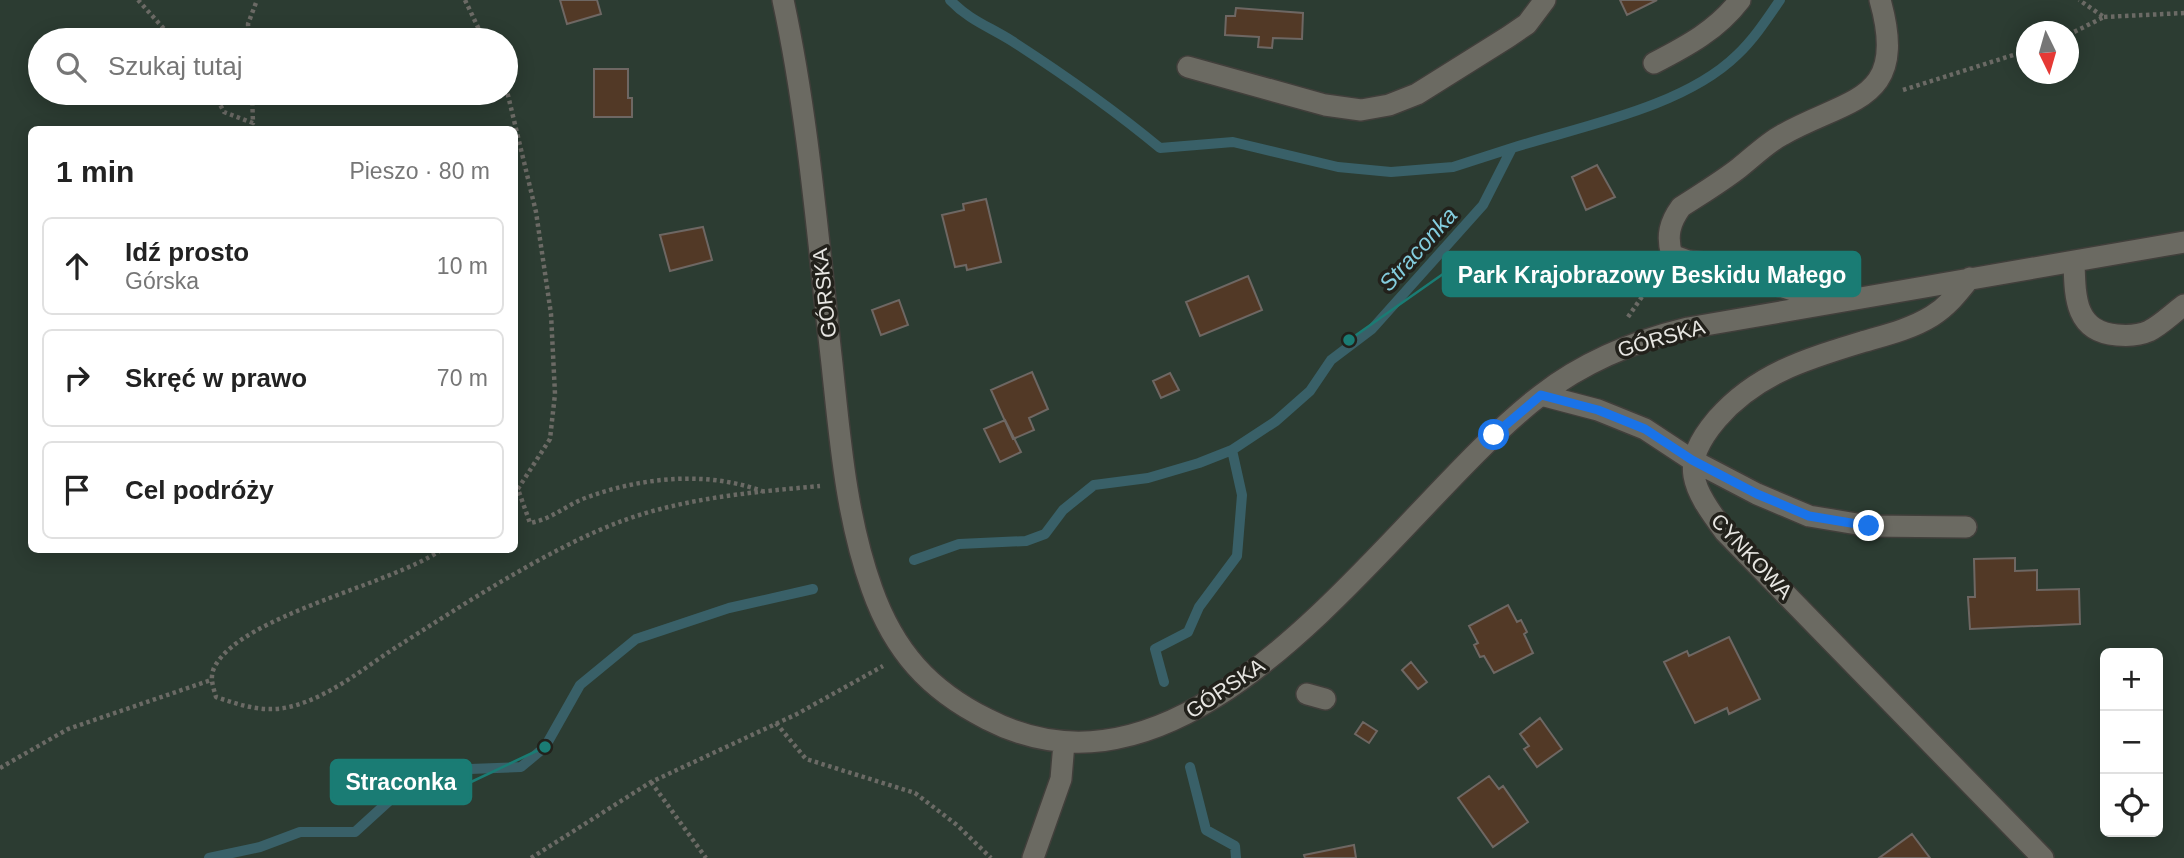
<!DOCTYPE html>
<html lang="pl">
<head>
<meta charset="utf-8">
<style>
  :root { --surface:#fff; --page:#f2f2f2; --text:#222; --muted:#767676; --line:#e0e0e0 }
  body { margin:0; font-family:Helvetica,sans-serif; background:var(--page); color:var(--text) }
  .controls { position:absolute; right:21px; bottom:21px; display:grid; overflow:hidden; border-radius:10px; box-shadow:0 4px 18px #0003 }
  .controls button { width:63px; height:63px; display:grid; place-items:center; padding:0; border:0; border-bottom:2px solid var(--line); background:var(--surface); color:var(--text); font:35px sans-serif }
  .compass { position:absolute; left:2016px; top:21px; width:63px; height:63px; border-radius:50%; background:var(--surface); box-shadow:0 4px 18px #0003; rotate:175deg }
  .stop { position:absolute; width:21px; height:21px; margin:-16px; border:5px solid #1a73e8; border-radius:50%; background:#fff }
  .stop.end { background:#1a73e8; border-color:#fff; box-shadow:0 2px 7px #0008 }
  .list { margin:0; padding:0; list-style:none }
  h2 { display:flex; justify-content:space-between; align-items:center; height:91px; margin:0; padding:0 28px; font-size:30px }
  h2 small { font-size:23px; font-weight:400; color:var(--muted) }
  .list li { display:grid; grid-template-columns:46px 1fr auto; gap:21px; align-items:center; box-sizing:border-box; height:98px; margin:0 14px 14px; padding:0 14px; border:2px solid var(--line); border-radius:10px }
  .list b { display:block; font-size:26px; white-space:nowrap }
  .list p { margin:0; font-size:23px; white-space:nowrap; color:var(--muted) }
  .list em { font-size:23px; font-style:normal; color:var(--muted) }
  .icon { flex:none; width:38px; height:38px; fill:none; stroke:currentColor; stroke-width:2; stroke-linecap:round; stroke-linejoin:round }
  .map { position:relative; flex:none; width:2184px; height:858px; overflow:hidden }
  .search { position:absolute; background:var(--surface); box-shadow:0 4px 18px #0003; left:28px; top:28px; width:490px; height:77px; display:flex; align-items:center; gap:18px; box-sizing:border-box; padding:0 24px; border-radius:38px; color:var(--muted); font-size:26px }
  .panel { position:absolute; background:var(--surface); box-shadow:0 4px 18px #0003; left:28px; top:126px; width:490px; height:427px; border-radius:10px }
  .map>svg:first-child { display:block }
  .green { fill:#2c3c32; fill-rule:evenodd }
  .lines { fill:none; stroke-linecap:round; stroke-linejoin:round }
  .stream { stroke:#396068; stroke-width:10 }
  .building { fill:#523926; stroke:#6e6763; stroke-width:2 }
  .minor-casing { stroke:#413f3b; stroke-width:24 }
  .path { stroke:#6b6a65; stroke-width:4.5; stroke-dasharray:3.5 3.5; stroke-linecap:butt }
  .minor { stroke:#6b6a62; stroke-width:21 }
  .route { stroke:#1a73e8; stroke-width:9 }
  .labels { text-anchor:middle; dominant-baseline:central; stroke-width:7; stroke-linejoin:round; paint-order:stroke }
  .street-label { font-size:21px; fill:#e7e6e2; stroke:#22211b }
  .water-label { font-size:23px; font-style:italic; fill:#84cdde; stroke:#22211b }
  .leader { fill:none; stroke:#1a7c74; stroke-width:2.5 }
  .callout-dot { fill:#1a7c74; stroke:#22211b; stroke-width:2.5 }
  .callout { fill:#1a7c74; stroke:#1a7c74; stroke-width:2.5 }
  .callout-label { font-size:23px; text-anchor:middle; font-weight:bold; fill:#fff }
</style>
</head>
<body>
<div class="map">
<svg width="2184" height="858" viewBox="0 0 2184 858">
  <rect width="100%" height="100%" fill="#22211b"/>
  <path class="green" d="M0,0H2184V858H0ZM2026,32H2068V74H2026ZM40,40H506V93H40ZM32,130H514V550H32ZM2105,653H2158V832H2105Z"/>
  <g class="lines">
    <path class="stream" d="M950,0C969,20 990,27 1012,41C1063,74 1113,109 1160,148L1233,142L1338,167L1391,172L1453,167L1512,148
      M914,560L959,544L1026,541L1045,534L1063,510L1094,485L1148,478L1199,463L1232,450L1276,421L1310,391L1331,360L1372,329L1483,205L1512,148C1582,126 1684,107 1737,55C1754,39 1767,19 1780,0
      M1164,682L1155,649L1188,632L1199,607L1237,556L1242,495L1232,450
      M1190,767L1206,830L1235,846L1236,858
      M209,858L260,847L300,832H355L411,781L443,770L521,767L545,747L580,685L636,639L729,608L813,589"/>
  </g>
  <path class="building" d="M560,0H597L601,14L567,24Z
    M1620,0H1657L1627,15Z
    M1236,8L1303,13L1302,39L1273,38L1272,48L1258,47L1259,37L1225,35L1226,16H1235Z
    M594,69H628V98H632V117H594Z
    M1597,165L1615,197L1586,210L1572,177Z
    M986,199L1001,262L967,270L966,265L955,267L942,215L964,210L963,204Z
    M703,227L712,260L670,271L660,235Z
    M1248,276L1262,310L1200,336L1186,302Z
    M899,300L908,325L881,335L872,310Z
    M1032,372L1048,409L1029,418L1034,430L1013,439L991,390Z
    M1170,373L1179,390L1161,398L1153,381Z
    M1005,420L1021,452L1000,462L984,429Z
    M2015,558V571L2037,570V590L2079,589L2080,624L1970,629L1968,597H1975L1974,559Z
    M1508,605L1517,622L1521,620L1527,632L1524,634L1533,653L1494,673L1484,656L1480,657L1474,645L1478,643L1469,626Z
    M1729,637L1760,699L1729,714L1727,708L1695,723L1664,662L1687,651L1689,656Z
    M1411,662L1427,682L1418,689L1402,670Z
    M1540,718L1562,749L1537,767L1524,749L1529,746L1520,734Z
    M1363,722L1377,731L1369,743L1355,734Z
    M1489,776L1499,789L1503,786L1528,822L1493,847L1458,798Z
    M1912,834L1930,858H1879Z
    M1354,845L1356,858H1305L1304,855Z"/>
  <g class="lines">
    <defs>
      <path id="minor" d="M783,0C809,120 818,242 832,364C840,439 846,517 872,589C894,651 929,690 987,719C1203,831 1395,506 1541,395C1585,361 1634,341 1688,328L2184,242
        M1654,63C1687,46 1717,30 1740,0
        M1188,67L1325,105L1361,110L1389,105L1417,94L1508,37L1527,24L1545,0
        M2074,261C2075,295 2074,332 2117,335C2128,336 2138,336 2149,331C2161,325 2173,313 2184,305
        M1970,278C1958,293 1948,306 1932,316C1911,329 1886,335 1862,342C1806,359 1756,374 1717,419C1678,465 1692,487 1725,532L2043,858
        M1826,301L1717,265L1688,261L1672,255C1666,236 1670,222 1681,207C1701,194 1721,182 1739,168C1753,157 1767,143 1782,135C1849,97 1909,103 1880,0
        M1541,395L1598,410L1645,429L1692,460L1757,494L1809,516L1869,526L1966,527
        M1307,694L1325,699
        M1033,858L1061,779L1064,743"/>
    </defs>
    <use href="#minor" class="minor-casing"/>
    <path class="path" d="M138,0L174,40
      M465,0L484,40
      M2104,17L2184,13
      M2068,35L2104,17L2079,0
      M249,40L248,24L257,0
      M506,87L536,212L551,314L555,394L550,439L514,495
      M1903,90L2026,51
      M214,93L224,112L253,123L252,93
      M1628,317L1657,275
      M519,492L530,523C553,519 567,504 588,497C643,477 707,471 762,491
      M441,550C390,585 243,615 215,666C209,677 213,686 216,697C240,705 263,713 289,707C328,698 361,670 395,648C461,606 549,548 622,521C684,498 753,492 820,486
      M776,723L806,759L915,793L957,825L991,858
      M0,768L68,729L211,680
      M651,782L706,858
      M531,858L651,782L797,714L883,666"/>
    <use href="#minor" class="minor"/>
  </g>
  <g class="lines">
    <path class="route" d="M1494,435L1541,395L1598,410L1645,429L1692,460L1757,494L1809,516L1869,526"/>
  </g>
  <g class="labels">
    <g class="street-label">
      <text transform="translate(824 293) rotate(-96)">GÓRSKA</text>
      <text transform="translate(1661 338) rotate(-16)">GÓRSKA</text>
      <text transform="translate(1752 556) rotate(47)">CYNKOWA</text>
      <text transform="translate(1225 688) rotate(-34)">GÓRSKA</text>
    </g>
    <g class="water-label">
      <text transform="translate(1418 249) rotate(-48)">Straconka</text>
    </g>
  </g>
  <path class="leader" d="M1349 340L1443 274M545 747L471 782"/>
  <g class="callout-dot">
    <circle cx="1349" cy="340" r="7"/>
    <circle cx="545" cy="747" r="7"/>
  </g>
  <g class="callout">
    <rect x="1443" y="252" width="417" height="44" rx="7"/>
    <rect x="331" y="760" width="140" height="44" rx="7"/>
  </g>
  <g class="callout-label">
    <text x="1652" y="283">Park Krajobrazowy Beskidu Małego</text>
    <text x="401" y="790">Straconka</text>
  </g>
</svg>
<div class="controls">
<button>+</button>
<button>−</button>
<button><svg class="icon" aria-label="locate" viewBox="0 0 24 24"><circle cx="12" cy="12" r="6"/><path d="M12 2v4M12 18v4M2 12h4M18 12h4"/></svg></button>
</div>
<svg class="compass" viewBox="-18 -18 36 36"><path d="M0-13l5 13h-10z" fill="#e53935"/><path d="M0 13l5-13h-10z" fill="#767676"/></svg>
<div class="stop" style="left:1494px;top:435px"></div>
<div class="stop end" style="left:1869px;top:526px"></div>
<div class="search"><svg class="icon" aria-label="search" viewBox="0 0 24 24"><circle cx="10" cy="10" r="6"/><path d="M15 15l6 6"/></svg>Szukaj tutaj</div>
<section class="panel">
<h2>1 min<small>Pieszo · 80 m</small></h2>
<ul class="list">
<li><svg class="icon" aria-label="ahead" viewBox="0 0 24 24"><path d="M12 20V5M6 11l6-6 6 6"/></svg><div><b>Idź prosto</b><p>Górska</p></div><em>10 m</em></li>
<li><svg class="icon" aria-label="right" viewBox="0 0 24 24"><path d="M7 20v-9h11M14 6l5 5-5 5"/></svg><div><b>Skręć w prawo</b></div><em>70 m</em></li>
<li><svg class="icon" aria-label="arrive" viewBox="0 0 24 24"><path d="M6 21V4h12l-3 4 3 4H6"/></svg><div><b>Cel podróży</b></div></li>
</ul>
</section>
</div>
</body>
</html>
